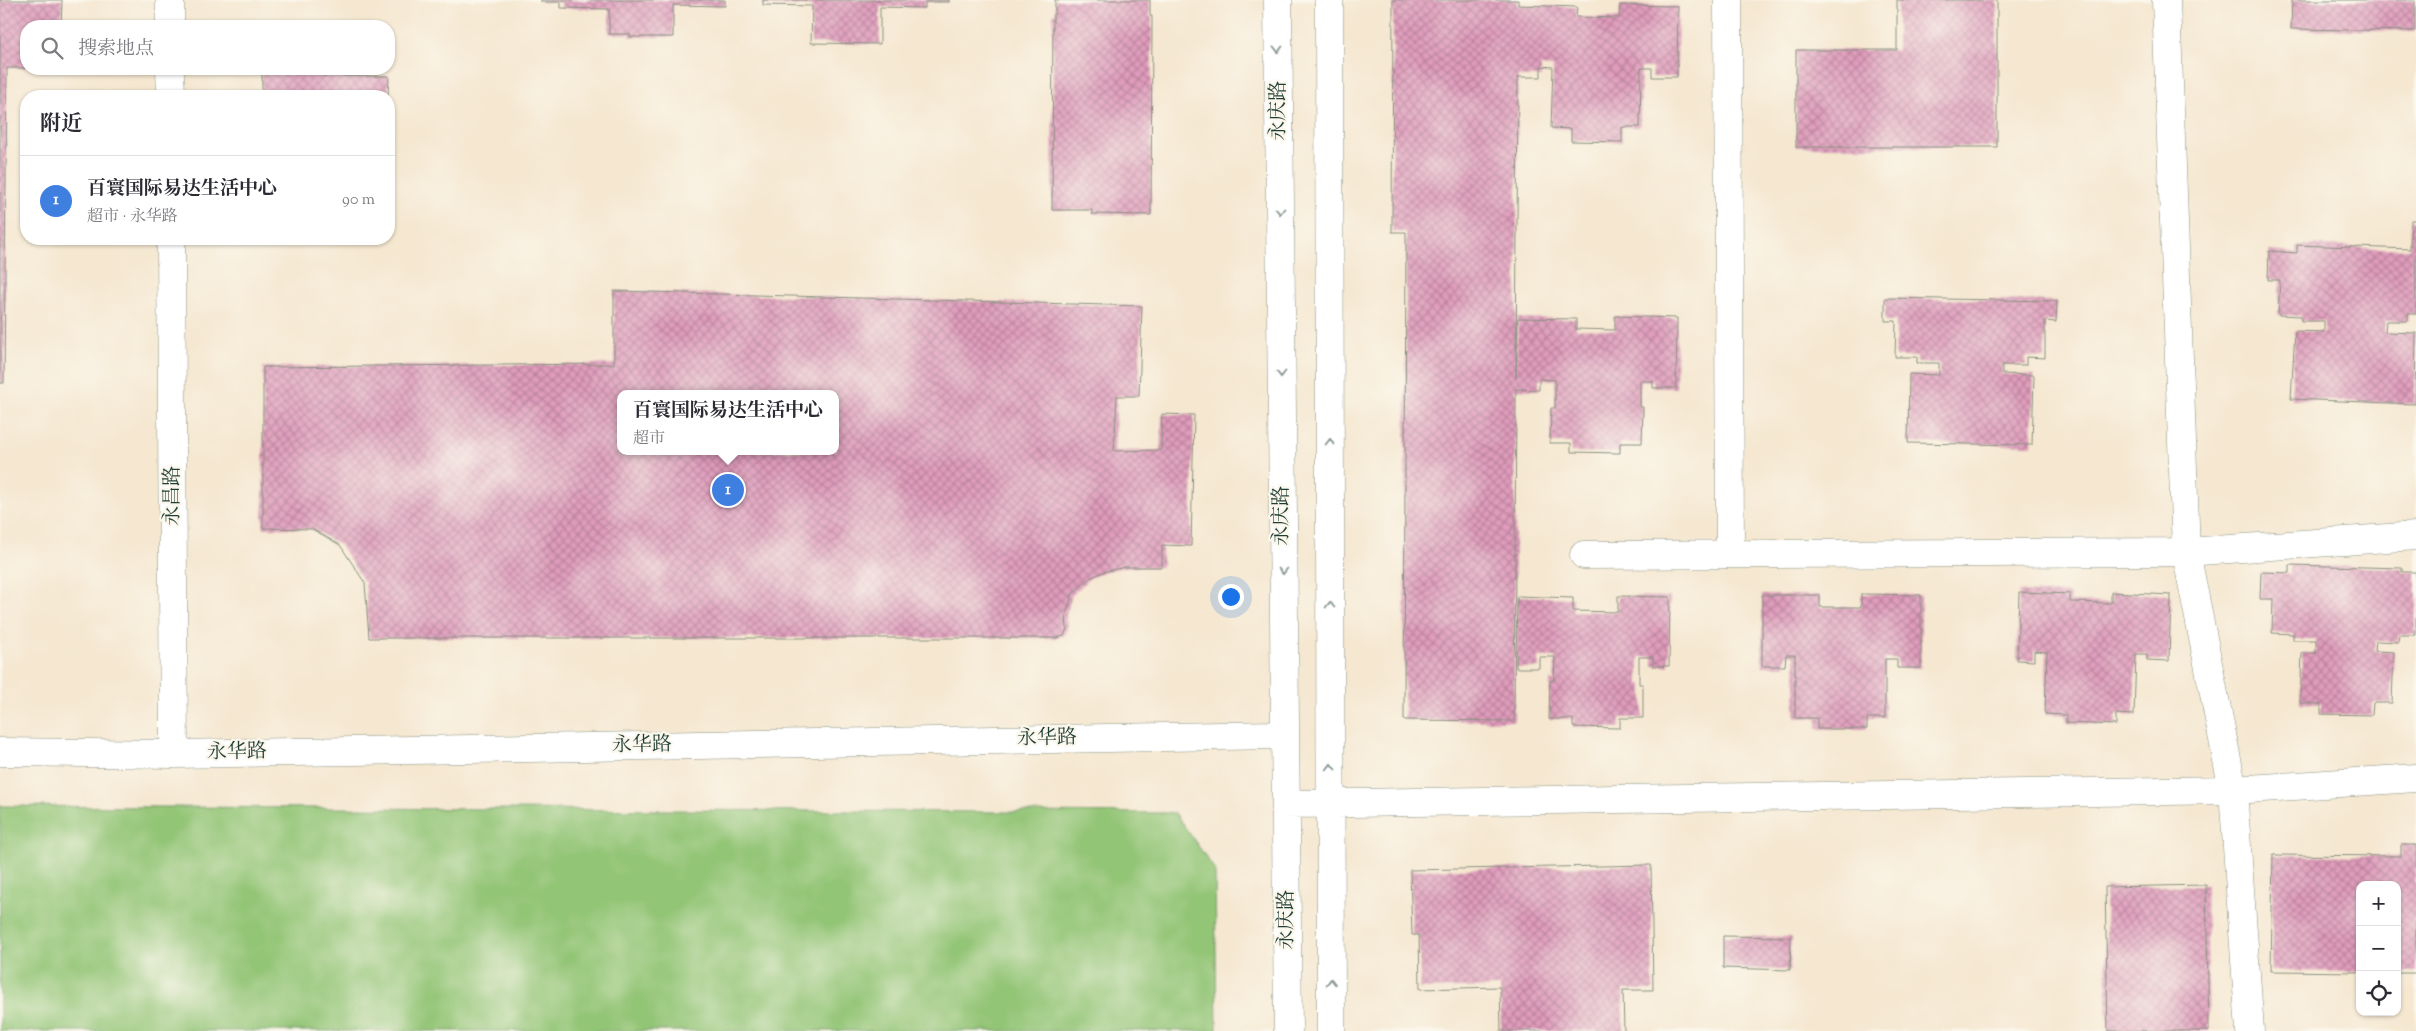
<!DOCTYPE html>
<html lang="zh">
<head>
<meta charset="utf-8">
<style>
  :root { --surface:#fff; --page:#f2f2f3; --text:#2b2b33; --muted:#7c7c81; --line:#e1e1e2; --accent:#b5179e }
  body { margin:0; font-family:"Sorts Mill Goudy","Noto Serif SC",serif; background:var(--page); color:var(--text) }
  .controls { position:absolute; right:15px; bottom:15px; display:grid; overflow:hidden; border-radius:10px; box-shadow:0 1px 4px #0004 }
  .controls button { width:45px; height:45px; display:grid; place-items:center; padding:0; border:0; border-bottom:1px solid var(--line); background:var(--surface); color:var(--text); font:25px sans-serif }
  .you { position:absolute; left:1230px; top:596px; width:18px; height:18px; margin:-12px; border:4px solid #fff; border-radius:50%; background:#1a73e8; box-shadow:0 0 0 8px #1a73e833 }
  .badge { display:grid; place-items:center; width:32px; height:32px; border-radius:50%; background:var(--accent); color:#fff; font-size:16px; font-weight:700 }
  .pin { position:absolute; translate:-50% -50%; border:2px solid #fff; box-shadow:0 1px 5px #0006 }
  .popup { position:absolute; left:617px; top:390px; width:222px; height:65px; box-sizing:border-box; display:grid; place-content:center; border-radius:10px; background:var(--surface); filter:drop-shadow(0 1px 4px #0005); font-size:16px; white-space:nowrap; color:var(--muted) }
  .popup b { font-size:19px; color:var(--text) }
  .popup::after { content:''; position:absolute; left:50%; top:100%; margin-left:-10px; border:10px solid transparent; border-top-color:var(--surface) }
  .list { margin:0; padding:0; list-style:none }
  h2 { display:flex; justify-content:space-between; align-items:center; height:65px; margin:0; padding:0 20px; font-size:21px }
  h2 small { font-size:16px; font-weight:400; color:var(--muted) }
  .list li { display:grid; grid-template-columns:32px 1fr auto; gap:15px; align-items:center; box-sizing:border-box; height:90px; padding:0 20px; border-top:1px solid var(--line) }
  .list b { display:block; font-size:19px; white-space:nowrap }
  .list p { margin:0; font-size:16px; white-space:nowrap; color:var(--muted) }
  .list em { font-size:16px; font-style:normal; color:var(--muted) }
  .icon { flex:none; width:28px; height:28px; fill:none; stroke:currentColor; stroke-width:2; stroke-linecap:round; stroke-linejoin:round }
  .map { position:relative; flex:none; width:2416px; height:1031px; overflow:hidden }
  .search { position:absolute; background:var(--surface); box-shadow:0 1px 4px #0004; left:20px; top:20px; width:375px; height:55px; display:flex; align-items:center; gap:12px; box-sizing:border-box; padding:0 18px; border-radius:20px; color:var(--muted); font-size:19px }
  .panel { position:absolute; background:var(--surface); box-shadow:0 1px 4px #0004; left:20px; top:90px; width:375px; height:155px; border-radius:20px }
  .map>svg:first-child { display:block }
  .green { fill:#93c576; stroke:#598155 }
  .building { fill:url(#building-cross-hatch); fill-rule:evenodd }
  .lines { fill:none; stroke-linecap:round; stroke-linejoin:round }
  .minor-casing { stroke:#8a9282; stroke-width:29 }
  .minor { stroke:#fff; stroke-width:28 }
  .oneway { stroke:#8f9e9a }
  .labels { text-anchor:middle; dominant-baseline:central; stroke-width:4.5; stroke-linejoin:round; paint-order:stroke }
  .street-label { font-size:20px; fill:#1f3d34; stroke:#fbf7ec }
</style>
</head>
<body>
<div class="map">
<svg width="2416" height="1031" viewBox="0 0 2416 1031">
  <defs>
    <pattern id="building-cross-hatch" width="8" height="8" patternUnits="userSpaceOnUse" patternTransform="scale(1.25)"><rect width="8" height="8" fill="#e09cbc"/><path d="M0 0l8 8M0 8l8-8" fill="none" stroke="#b5809a"/></pattern>
  </defs>
  <rect width="100%" height="100%" fill="#fbf7ec"/>
  <filter id="ink" filterUnits="userSpaceOnUse"><feTurbulence type="fractalNoise" baseFrequency=".02" numOctaves="2"/><feDisplacementMap in="SourceGraphic" scale="10" xChannelSelector="R" yChannelSelector="G"/><feConvolveMatrix kernelMatrix="1 2 1 2 8 2 1 2 1" color-interpolation-filters="sRGB"/></filter>
  <filter id="wash" filterUnits="userSpaceOnUse"><feTurbulence type="fractalNoise" baseFrequency=".0096" numOctaves="4" result="noise"/><feDisplacementMap in="SourceGraphic" scale="20" xChannelSelector="R" yChannelSelector="G"/><feGaussianBlur stdDeviation="1.12" result="paint"/><feColorMatrix in="noise" values="0 0 0 0 0 0 0 0 0 0 0 0 0 0 0 0 0 1.4 0 .05"/><feComposite in="paint" operator="in"/></filter>
  <g filter="url(#wash)">
    <rect width="100%" height="100%" fill="#f5e7d0"/>
    <path class="green" d="M0,806L1175,813L1215,870L1217,1031H0Z"/>
    <g id="blocks">
      <path class="building" d="M0,0H62L61,26H26V68H7L4,383H0Z
        M541,0H725V6L673,5V37H630V34H609V9L561,8V2H541Z
        M763,0H949V2H925V8L880,7V44L811,43L812,6L763,5Z
        M1055,0H1150V16H1152L1151,215L1092,214V210H1052L1053,14H1055Z
        M1393,0H1518V5L1577,7L1576,17L1619,18L1620,5L1678,6L1677,77H1652V68H1641L1640,127H1622V142L1571,141V129L1551,128L1553,67L1541,66V77H1518L1516,378L1518,318L1576,319V329L1615,330V316L1677,318L1676,388H1653V381H1640V407H1643L1642,443H1620V453L1571,452V443H1550L1551,408H1555V380L1539,379V390L1516,389L1514,721L1404,720L1406,232H1392Z
        M1897,0H1997V147H1796V50H1897Z
        M2292,0H2415V31L2291,29Z
        M262,71L323,72V76H389L388,96H262Z
        M2411,220H2416V314H2408V321H2386L2385,332L2416,333L2415,404L2291,399L2295,331L2324,332V321H2301V316L2278,315L2280,280H2268L2269,251L2297,253V245L2410,249Z
        M614,291L1142,306L1139,396H1117L1114,451L1161,450L1162,414L1194,415L1191,546L1162,545V567H1125L1103,572L1090,578L1072,595L1066,615L1067,629L1064,636L1056,638H369L365,583L340,545L312,529L263,528V367L614,364ZM620,394H836V451H620Z
        M1885,298L2057,301L2056,322L2045,321V358L2026,357V365H2002V374L2034,375L2032,445L1908,443L1909,374L1939,375V363H1917V357H1895L1896,321H1885Z
        M2290,565L2402,568V572H2416V635H2399L2398,642L2376,641L2375,651L2394,652L2392,703H2373L2372,715L2321,714V704L2300,703L2302,653H2316V640H2293V634L2272,633L2273,599H2260L2261,572L2290,573Z
        M2019,592L2070,594V602L2111,603V592L2171,595L2169,661L2147,660V654H2136L2134,715L2116,714V725L2066,723V715L2045,714L2047,652L2034,651V661L2017,660Z
        M1861,594L1921,595V668H1897V659H1885V718H1867V729H1817V718H1795V655H1786L1785,666H1762V595H1820V607H1861Z
        M1517,596L1573,598V611L1618,612V596L1670,597L1669,666H1653V657H1639V684H1643V718H1620V728L1573,727V719H1549L1550,680L1554,681L1555,657H1539V668H1516Z
        M2401,845H2416V973H2397V885H2360V972L2271,971L2273,855L2401,856Z
        M1651,865L1653,990H1623L1624,1031H1501L1500,987L1420,989L1419,935H1412L1410,870Z
        M2206,885L2209,1031H2108L2105,887Z
        M1723,936L1791,937L1790,970L1723,968Z"/>
    </g>
  </g>
  <g filter="url(#ink)">
    <use href="#blocks" fill-opacity="0" stroke="#8a9282" stroke-width="1"/>
    <g class="lines">
      <defs>
        <path id="minor" d="M170,0V26
          M1278,0L1288,1031
          M1329,0L1331,1031
          M1728,0L1730,554
          M2166,0L2186,552L2233,790L2250,1031
          M170,69L171,96
          M171,239L174,754
          M1584,555L2186,552L2416,536
          M0,752L174,754L1284,735
          M1286,804L2233,790L2416,778"/>
      </defs>
      <use href="#minor" class="minor-casing"/>
      <use href="#minor" class="minor"/>
    </g>
    <defs><path id="oneway-chevron" d="M-2-3.5L2.5 0L-2 3.5" fill="none" stroke-width="1.6" stroke-linecap="round" stroke-linejoin="round" transform="scale(1.25)"/></defs>
    <g class="oneway">
      <use href="#oneway-chevron" transform="translate(1278 49) rotate(90)"/>
      <use href="#oneway-chevron" transform="translate(1280 211) rotate(90)"/>
      <use href="#oneway-chevron" transform="translate(1281 374) rotate(90)"/>
      <use href="#oneway-chevron" transform="translate(1330 442) rotate(-90)"/>
      <use href="#oneway-chevron" transform="translate(1283 571) rotate(90)"/>
      <use href="#oneway-chevron" transform="translate(1330 605) rotate(-90)"/>
      <use href="#oneway-chevron" transform="translate(1331 767) rotate(-90)"/>
      <use href="#oneway-chevron" transform="translate(1331 982) rotate(-90)"/>
    </g>
  </g>
  <g class="labels">
    <g class="street-label">
      <text transform="translate(1279 111) rotate(-90)">永庆路</text>
      <text transform="translate(173 496) rotate(-90)">永昌路</text>
      <text transform="translate(1282 516) rotate(-90)">永庆路</text>
      <text transform="translate(1047 739) rotate(-1)">永华路</text>
      <text transform="translate(642 746) rotate(-1)">永华路</text>
      <text transform="translate(237 753) rotate(-1)">永华路</text>
      <text transform="translate(1287 920) rotate(-90)">永庆路</text>
    </g>
  </g>
</svg>
<div class="controls">
<button>+</button>
<button>−</button>
<button><svg class="icon" aria-label="locate" viewBox="0 0 24 24"><circle cx="12" cy="12" r="6"/><path d="M12 2v4M12 18v4M2 12h4M18 12h4"/></svg></button>
</div>
<div class="you"></div>
<div class="pin badge" style="left:728px;top:490px;background:#3f7fe0">1</div>
<div class="popup"><b>百寰国际易达生活中心</b>超市</div>
<div class="search"><svg class="icon" aria-label="search" viewBox="0 0 24 24"><circle cx="10" cy="10" r="6"/><path d="M15 15l6 6"/></svg>搜索地点</div>
<section class="panel">
<h2>附近<small></small></h2>
<ul class="list">
<li><span class="badge" style="background:#3f7fe0">1</span><div><b>百寰国际易达生活中心</b><p>超市 · 永华路</p></div><em>90 m</em></li>
</ul>
</section>
</div>
</body>
</html>
